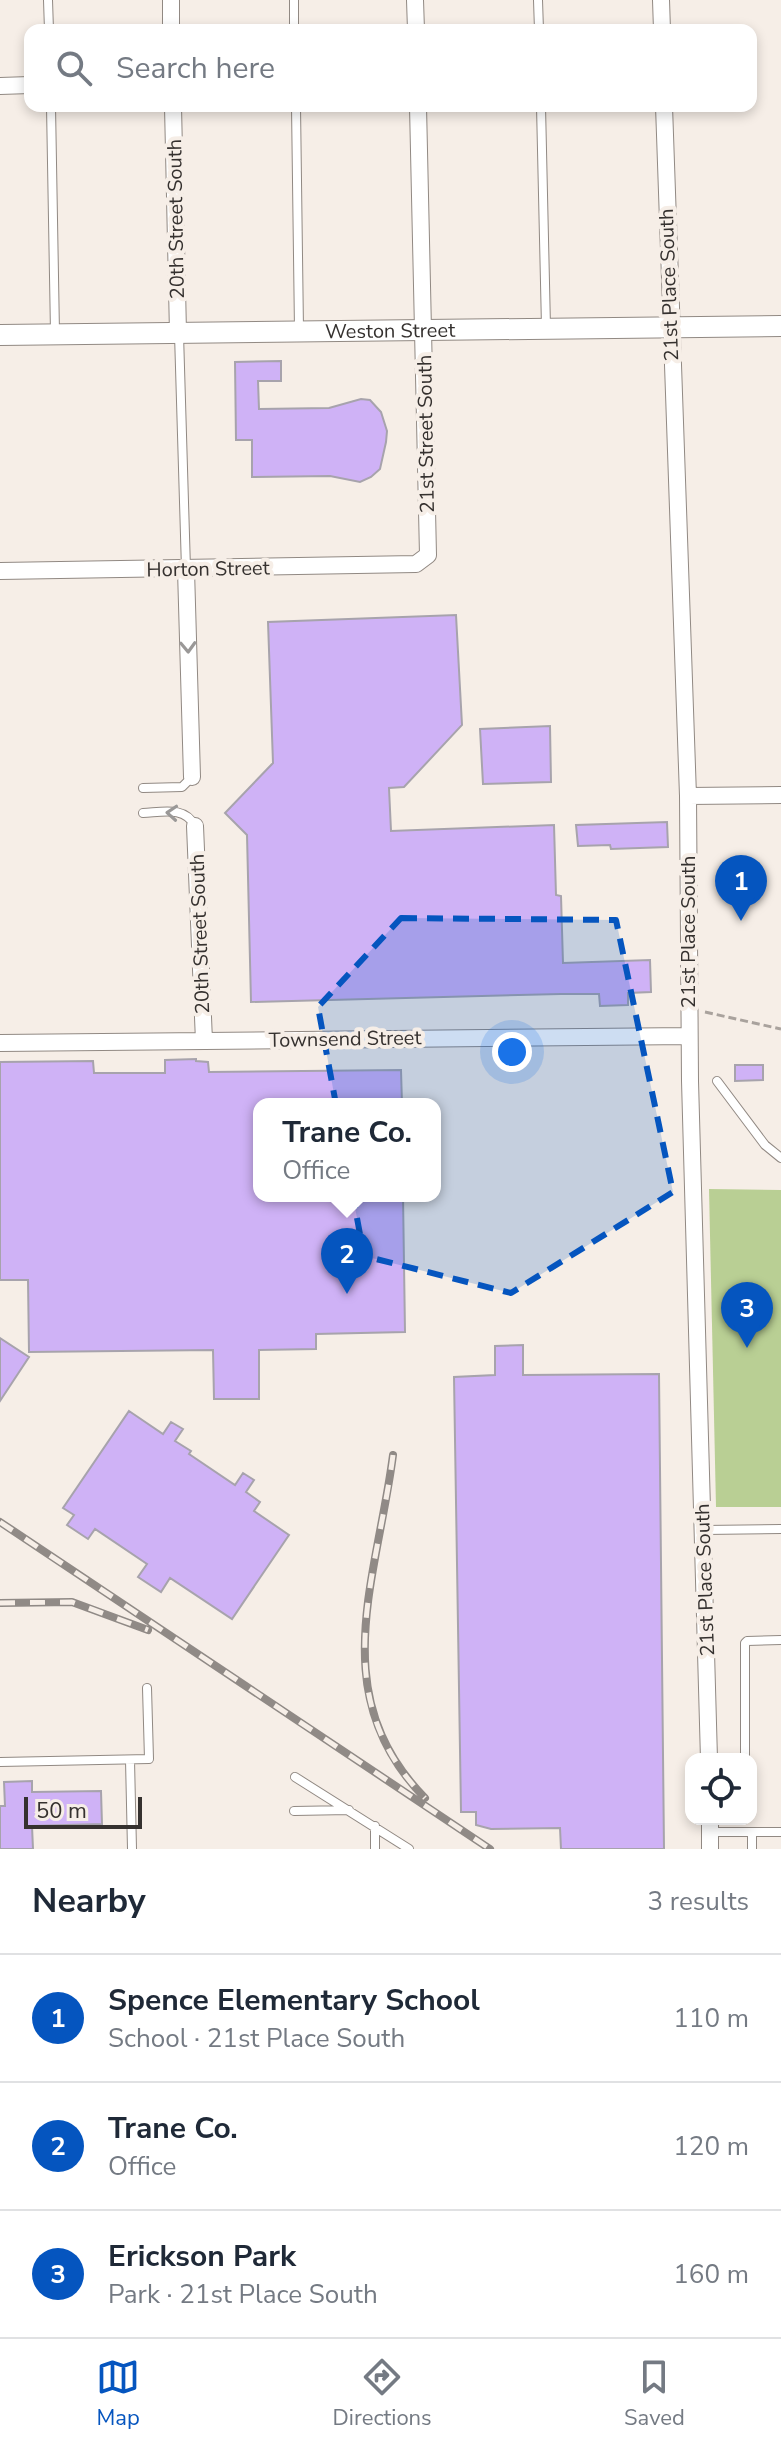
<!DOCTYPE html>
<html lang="en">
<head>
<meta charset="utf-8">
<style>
  :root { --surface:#fff; --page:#f6f6f7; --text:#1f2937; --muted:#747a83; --line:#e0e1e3; --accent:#0555bf }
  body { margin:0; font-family:"Nunito Sans",sans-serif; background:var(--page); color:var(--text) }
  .controls { position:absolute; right:24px; bottom:24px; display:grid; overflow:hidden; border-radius:16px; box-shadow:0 4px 12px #0003 }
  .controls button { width:72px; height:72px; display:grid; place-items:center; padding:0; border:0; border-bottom:2px solid var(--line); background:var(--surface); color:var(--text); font:40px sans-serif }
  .scale { position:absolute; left:24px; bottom:20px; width:118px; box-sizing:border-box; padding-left:8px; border:4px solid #35312f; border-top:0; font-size:22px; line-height:28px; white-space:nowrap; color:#35312f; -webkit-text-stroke:6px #f6eee7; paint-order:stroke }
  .you { position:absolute; left:512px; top:1052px; width:28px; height:28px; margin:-20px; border:6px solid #fff; border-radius:50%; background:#1a73e8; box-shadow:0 0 0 12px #1a73e833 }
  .badge { display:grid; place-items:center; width:52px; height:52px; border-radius:50%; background:var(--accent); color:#fff; font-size:26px; font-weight:700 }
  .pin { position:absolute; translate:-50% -66px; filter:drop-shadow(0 2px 4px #0008) }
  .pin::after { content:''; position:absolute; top:42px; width:28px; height:24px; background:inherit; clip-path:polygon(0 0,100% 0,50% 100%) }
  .popup { position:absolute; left:253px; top:1098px; width:188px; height:104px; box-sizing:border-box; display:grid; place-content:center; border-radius:16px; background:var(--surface); filter:drop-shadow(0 2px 6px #0005); font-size:26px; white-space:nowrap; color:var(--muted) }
  .popup b { font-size:30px; color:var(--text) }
  .popup::after { content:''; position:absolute; left:50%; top:100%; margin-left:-16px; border:16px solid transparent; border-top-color:var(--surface) }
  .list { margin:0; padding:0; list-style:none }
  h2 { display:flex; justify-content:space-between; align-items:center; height:104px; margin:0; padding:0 32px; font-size:34px }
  h2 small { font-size:26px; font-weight:400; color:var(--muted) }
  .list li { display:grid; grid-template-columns:52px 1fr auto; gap:24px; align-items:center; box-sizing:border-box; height:128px; padding:0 32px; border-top:2px solid var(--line) }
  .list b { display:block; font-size:30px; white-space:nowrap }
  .list p { margin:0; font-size:26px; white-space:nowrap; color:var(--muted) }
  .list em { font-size:26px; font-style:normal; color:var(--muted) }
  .icon { flex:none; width:44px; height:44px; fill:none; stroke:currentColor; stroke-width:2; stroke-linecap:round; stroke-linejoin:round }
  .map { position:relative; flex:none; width:781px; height:1849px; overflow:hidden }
  .search { position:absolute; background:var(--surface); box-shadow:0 4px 12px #0003; left:24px; right:24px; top:24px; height:88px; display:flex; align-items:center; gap:20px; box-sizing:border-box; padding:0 28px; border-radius:16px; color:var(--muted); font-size:30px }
  .sheet { height:488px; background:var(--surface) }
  nav { display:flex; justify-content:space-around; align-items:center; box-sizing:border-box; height:112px; border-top:2px solid var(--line); background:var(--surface); font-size:22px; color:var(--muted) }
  nav a { display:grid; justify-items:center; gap:4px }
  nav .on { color:var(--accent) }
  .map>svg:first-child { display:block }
  .park { fill:#b9cf94 }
  .building { fill:#cfb2f6; stroke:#a7a3ac; stroke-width:2 }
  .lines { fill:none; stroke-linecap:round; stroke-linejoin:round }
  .service-casing { stroke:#918983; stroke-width:10 }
  .minor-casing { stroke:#918983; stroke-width:18 }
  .tertiary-casing { stroke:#918983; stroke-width:22 }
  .path { stroke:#a9a29d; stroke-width:3; stroke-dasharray:8 4; stroke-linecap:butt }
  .service { stroke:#fff; stroke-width:8 }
  .minor { stroke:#fff; stroke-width:16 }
  .tertiary { stroke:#fff; stroke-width:20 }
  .rail-casing { stroke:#908a86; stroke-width:8 }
  .rail { stroke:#f6eee7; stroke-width:5; stroke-dasharray:15; stroke-linecap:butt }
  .oneway { stroke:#9a9897 }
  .marked { fill:#0555bf; fill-opacity:0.2; stroke:#0555bf; stroke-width:6; stroke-dasharray:16 10; stroke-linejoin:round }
  .labels { text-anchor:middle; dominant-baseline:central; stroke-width:8; stroke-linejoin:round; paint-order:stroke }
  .street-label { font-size:20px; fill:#35312f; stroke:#f6eee7 }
</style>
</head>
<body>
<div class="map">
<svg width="781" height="1849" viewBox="0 0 781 1849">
  <rect width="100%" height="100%" fill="#f6eee7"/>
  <path class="park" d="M709,1189L781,1190V1507H716Z"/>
  <path class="building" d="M281,361V381H258L259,409L329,408L361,399L370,400L381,412L387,431L386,442L380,469L371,477L360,482L330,476L252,477V440H236L235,362Z
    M456,615L462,725L404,787L389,788L391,831L554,825L556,895L561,896L563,963L650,960L651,992L628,993V1005L600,1006L599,994H561L251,1002L247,835L225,813L273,763L268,622Z
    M550,726L551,782L483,784L480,729Z
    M667,822L668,847L611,849L610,845L578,846L576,825Z
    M196,1059V1061L208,1062L209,1072L401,1070L402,1104H259V1196H403L405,1332L316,1334V1349L259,1350V1399H214L213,1350L29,1352L28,1280H0V1062L93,1061L94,1073H165V1060Z
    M735,1065H763V1080L735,1081Z
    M0,1338L29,1357L0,1401Z
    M523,1345V1375L659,1374L664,1849H561L560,1828L491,1829L476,1825V1812H461L454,1377L495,1375V1346Z
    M129,1411L163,1434L171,1422L183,1429L175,1441L191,1451L189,1454L235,1485L243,1473L254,1480L246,1492L260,1502L254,1511L289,1535L232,1619L170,1578L161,1592L138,1577L147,1564L95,1529L88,1539L67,1525L74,1515L63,1508Z
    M32,1781V1792L101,1791L102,1824L32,1826L33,1849H0V1806H5L4,1782Z"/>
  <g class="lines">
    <defs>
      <path id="service" d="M48,0L49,30
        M294,0V30
        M538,0L539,30
        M51,106L55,333
        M296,106L299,330
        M541,106L546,327
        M179,334L186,569
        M143,788L182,787L192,777
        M143,813C163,812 185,806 195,826
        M717,1081L765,1145L781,1158
        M704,1530L781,1529
        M745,1759V1643L747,1641L781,1640
        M130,1760L132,1849
        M0,1762L149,1759L147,1688
        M295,1777L409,1849
        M294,1811L349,1810
        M375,1826V1849
        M710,1832H781
        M752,1849V1832"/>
      <path id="minor" d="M171,0V30
        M415,0L416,30
        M661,0L662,30
        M0,86L30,85
        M173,106L178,333
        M664,106L688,796L690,1081L709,1759
        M186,570L192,777
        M0,571L416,564L428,555L418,106
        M688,796L781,795
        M195,826L204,1041
        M0,1043L689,1036
        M710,1819V1849"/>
      <g id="tertiary">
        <path id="s1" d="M0,335L781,326"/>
      </g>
    </defs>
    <use href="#service" class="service-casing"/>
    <use href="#minor" class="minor-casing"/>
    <use href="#tertiary" class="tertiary-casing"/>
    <path class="path" d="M705,1012L781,1029"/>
    <use href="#service" class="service"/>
    <use href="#minor" class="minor"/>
    <use href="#tertiary" class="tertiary"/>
    <defs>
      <path id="rail" d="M393,1455C377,1579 324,1695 425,1798
        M0,1522L490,1849
        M0,1603L72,1602L148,1630"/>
    </defs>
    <use href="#rail" class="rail-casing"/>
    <use href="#rail" class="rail"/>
  </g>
  <defs><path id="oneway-chevron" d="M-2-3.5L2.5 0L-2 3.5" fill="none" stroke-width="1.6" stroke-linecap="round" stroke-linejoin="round" transform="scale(2)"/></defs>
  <g class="oneway">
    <use href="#oneway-chevron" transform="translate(188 647) rotate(88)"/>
    <use href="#oneway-chevron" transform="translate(172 813) rotate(-176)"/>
  </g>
  <path class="marked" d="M401,918L616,920L673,1192L511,1293L364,1256L318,1007Z"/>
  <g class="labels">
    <g class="street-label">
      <text transform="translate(176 219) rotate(-91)">20th Street South</text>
      <text transform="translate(669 285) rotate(-92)">21st Place South</text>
      <text stroke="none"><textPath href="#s1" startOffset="390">Weston Street</textPath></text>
      <text transform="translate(426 434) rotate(-91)">21st Street South</text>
      <text transform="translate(208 569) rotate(-1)">Horton Street</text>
      <text transform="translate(688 932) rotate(-90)">21st Place South</text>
      <text transform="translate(200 934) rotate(-92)">20th Street South</text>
      <text transform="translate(345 1039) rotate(-1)">Townsend Street</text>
      <text transform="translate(705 1580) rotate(-92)">21st Place South</text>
    </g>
  </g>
</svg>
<div class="controls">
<button><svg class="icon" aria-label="locate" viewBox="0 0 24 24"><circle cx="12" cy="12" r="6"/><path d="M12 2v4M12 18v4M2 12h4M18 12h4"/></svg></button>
</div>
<div class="scale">50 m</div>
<div class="you"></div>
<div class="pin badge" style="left:741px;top:921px">1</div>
<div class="pin badge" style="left:347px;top:1294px">2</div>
<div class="popup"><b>Trane Co.</b>Office</div>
<div class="pin badge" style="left:747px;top:1348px">3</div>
<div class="search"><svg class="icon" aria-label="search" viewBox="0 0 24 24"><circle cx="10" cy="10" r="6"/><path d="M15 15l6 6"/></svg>Search here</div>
</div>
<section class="sheet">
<h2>Nearby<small>3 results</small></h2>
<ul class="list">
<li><span class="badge">1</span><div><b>Spence Elementary School</b><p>School · 21st Place South</p></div><em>110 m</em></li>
<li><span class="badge">2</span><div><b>Trane Co.</b><p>Office</p></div><em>120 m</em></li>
<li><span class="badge">3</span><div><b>Erickson Park</b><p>Park · 21st Place South</p></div><em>160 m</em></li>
</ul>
</section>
<nav>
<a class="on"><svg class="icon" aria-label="map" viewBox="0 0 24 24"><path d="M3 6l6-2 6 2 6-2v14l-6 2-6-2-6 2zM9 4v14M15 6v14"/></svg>Map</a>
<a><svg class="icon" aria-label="directions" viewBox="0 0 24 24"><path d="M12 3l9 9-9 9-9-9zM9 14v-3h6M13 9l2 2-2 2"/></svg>Directions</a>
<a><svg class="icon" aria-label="saved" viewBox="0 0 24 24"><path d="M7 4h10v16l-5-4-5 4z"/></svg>Saved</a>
</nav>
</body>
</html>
